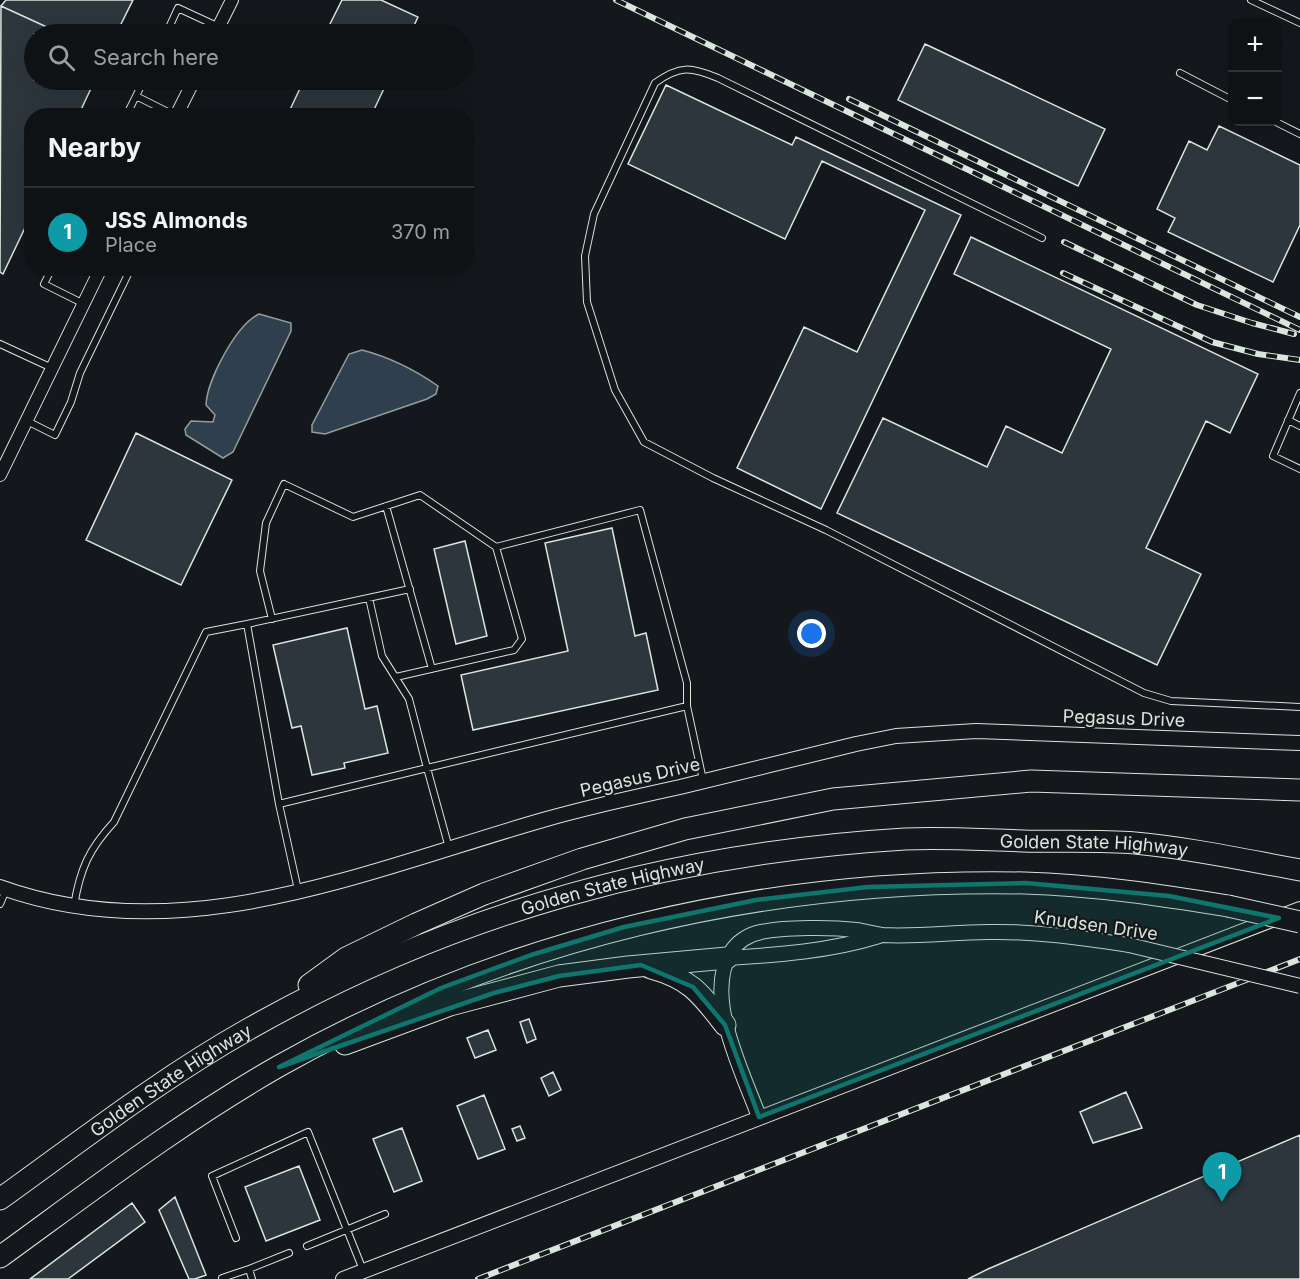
<!DOCTYPE html>
<html lang="en">
<head>
<meta charset="utf-8">
<style>
  :root { --surface:#0f1215; --page:#1d2022; --text:#f1f3f6; --muted:#9b9ea0; --line:#2f3234; --accent:#ffb74d }
  body { margin:0; font-family:Inter,sans-serif; background:var(--page); color:var(--text) }
  .controls { position:absolute; right:18px; top:18px; display:grid; overflow:hidden; border-radius:12px; box-shadow:0 6px 24px #0002 }
  .controls button { width:54px; height:54px; display:grid; place-items:center; padding:0; border:0; border-bottom:2px solid var(--line); background:var(--surface); color:var(--text); font:30px sans-serif }
  .you { position:absolute; left:812px; top:634px; width:21px; height:21px; margin:-15px; border:4px solid #fff; border-radius:50%; background:#1a73e8; box-shadow:0 0 0 9px #1a73e833 }
  .badge { display:grid; place-items:center; width:39px; height:39px; border-radius:50%; background:var(--accent); color:#fff; font-size:20px; font-weight:700 }
  .pin { position:absolute; translate:-50% -50px; filter:drop-shadow(0 2px 3px #0008) }
  .pin::after { content:''; position:absolute; top:32px; width:21px; height:18px; background:inherit; clip-path:polygon(0 0,100% 0,50% 100%) }
  .list { margin:0; padding:0; list-style:none }
  h2 { display:flex; justify-content:space-between; align-items:center; height:78px; margin:0; padding:0 24px; font-size:26px }
  h2 small { font-size:20px; font-weight:400; color:var(--muted) }
  .list li { display:grid; grid-template-columns:39px 1fr auto; gap:18px; align-items:center; box-sizing:border-box; height:90px; padding:0 24px; border-top:2px solid var(--line) }
  .list b { display:block; font-size:22px; white-space:nowrap }
  .list p { margin:0; font-size:20px; white-space:nowrap; color:var(--muted) }
  .list em { font-size:20px; font-style:normal; color:var(--muted) }
  .icon { flex:none; width:33px; height:33px; fill:none; stroke:currentColor; stroke-width:2; stroke-linecap:round; stroke-linejoin:round }
  .map { position:relative; flex:none; width:1300px; height:1279px; overflow:hidden }
  .search { position:absolute; background:var(--surface); box-shadow:0 6px 24px #0002; left:24px; top:24px; width:450px; height:66px; display:flex; align-items:center; gap:15px; box-sizing:border-box; padding:0 21px; border-radius:33px; color:var(--muted); font-size:22px }
  .panel { position:absolute; background:var(--surface); box-shadow:0 6px 24px #0002; left:24px; top:108px; width:450px; height:168px; border-radius:24px }
  .map>svg:first-child { display:block }
  .water { fill:#2f3f4d; stroke:#939e99; stroke-width:1.5 }
  .building { fill:#2c363c; stroke:#d8e6dc; stroke-width:1.5 }
  .lines { fill:none; stroke-linecap:round; stroke-linejoin:round }
  .service-casing { stroke:#d8e6dc; stroke-width:8 }
  .minor-casing { stroke:#d8e6dc; stroke-width:14 }
  .tertiary-casing { stroke:#d8e6dc; stroke-width:16 }
  .motorway-casing { stroke:#d8e6dc; stroke-width:23 }
  .service { stroke:#14181c; stroke-width:6 }
  .minor { stroke:#14181c; stroke-width:12 }
  .tertiary { stroke:#14181c; stroke-width:14 }
  .motorway { stroke:#14181c; stroke-width:21 }
  .rail-casing { stroke:#d8e6dc; stroke-width:6 }
  .rail { stroke:#14181c; stroke-width:4; stroke-dasharray:11; stroke-linecap:butt }
  .tertiary-bridge-casing { stroke:#d8e6dc; stroke-width:16; stroke-linecap:butt }
  .motorway-bridge-casing { stroke:#d8e6dc; stroke-width:23; stroke-linecap:butt }
  .tertiary-bridge { stroke:#14181c; stroke-width:14 }
  .motorway-bridge { stroke:#14181c; stroke-width:21 }
  .marked { fill:#0f766e; fill-opacity:0.2; stroke:#0f766e; stroke-width:4.5; stroke-linejoin:round }
  .labels { text-anchor:middle; dominant-baseline:central; stroke-width:4.5; stroke-linejoin:round; paint-order:stroke }
  .street-label { font-size:18px; fill:#d8e6dc; stroke:#14181c }
</style>
</head>
<body>
<div class="map">
<svg width="1300" height="1279" viewBox="0 0 1300 1279">
  <rect width="100%" height="100%" fill="#14181c"/>
  <path class="water" d="M259,314L291,323V331L233,452L223,458L186,435L185,429L191,421L213,422L215,415L206,405C207,380 236,325 259,314Z
    M362,350C389,357 415,370 438,386L436,394L427,399L325,434L312,432V425L349,354Z"/>
  <path class="building" d="M6,0H133L116,34H62L1,6Z
    M342,0H381L418,17L410,34H325Z
    M1,6L62,34H34V80H95L78,116H32V213L3,274L0,272Z
    M925,44L1105,129L1078,186L898,100Z
    M304,80H388L371,116H287Z
    M666,85L792,145L796,137L961,215L821,509L737,468L804,327L857,352L925,210L822,161L785,239L628,164Z
    M1219,126L1300,165V225L1273,282L1168,232L1175,218L1157,209L1189,141L1207,150Z
    M971,237L1258,374L1230,433L1206,421L1146,548L1201,574L1157,665L837,513L883,418L987,467L1006,426L1062,453L1111,349L954,274Z
    M136,433L232,480L181,585L86,540Z
    M612,528L635,636L646,633L658,690L473,730L461,675L568,651L545,543Z
    M465,541L487,636L456,644L434,549Z
    M347,628L365,709L377,706L388,753L344,763L345,768L312,775L301,726L292,728L273,645Z
    M529,1019L536,1039L527,1043L520,1022Z
    M488,1030L496,1050L475,1058L467,1038Z
    M553,1072L561,1090L549,1096L541,1078Z
    M1126,1092L1142,1128L1093,1143L1080,1112Z
    M484,1095L505,1149L478,1159L457,1106Z
    M520,1126L525,1138L517,1141L512,1129Z
    M402,1128L422,1181L394,1192L373,1139Z
    M1300,1135V1279H968L988,1269Z
    M299,1166L320,1220L266,1241L245,1187Z
    M175,1197L206,1275L195,1279H189L159,1210Z
    M132,1203L145,1222L68,1279H30Z"/>
  <g class="lines">
    <defs>
      <path id="service" d="M1251,0L1300,23
        M166,34L178,8L219,27
        M1180,73L1232,100
        M136,96L176,116
        M126,116L144,80
        M1276,122L1300,134
        M1042,238L718,78C691,67 680,65 655,83L594,214L585,256L587,302L615,390L644,442L713,478L826,530L1144,693L1171,701L1300,707
        M52,268L44,284L84,304
        M0,344L52,368
        M1300,393L1273,456L1300,469
        M1288,420L1300,426
        M27,421L55,435L71,402L80,373L131,268
        M386,506L432,669
        M496,547L640,510L687,683V706
        M272,619L260,571L266,523L284,484L353,517L420,495L496,547L522,639L514,650L396,677
        M247,624L410,589
        M449,848L427,768L687,706L703,780
        M298,890L279,804L427,768L409,699L382,656L369,598
        M0,904L6,890
        M74,906C80,869 89,849 114,822L206,632L247,624L279,804
        M236,1238L212,1176L308,1132L363,1270
        M307,1246L385,1214
        M249,1269L289,1253
        M222,1278L249,1269L252,1279"/>
      <path id="minor" d="M215,34L232,0
        M176,116L194,80
        M0,475L101,268"/>
      <path id="tertiary" d="M0,887C182,953 368,870 543,820C588,807 634,797 680,787C739,773 797,758 856,744L896,736L976,731L1300,743
        M727,958C778,955 831,951 879,936
        M759,1117C743,1072 703,997 731,952C737,942 749,934 761,932C784,927 832,927 856,930C865,931 874,934 883,935C918,937 954,932 988,932C1036,931 1082,938 1129,945
        M343,1279L1300,909"/>
      <g id="motorway">
        <path d="M651,968C691,979 701,994 725,1025"/>
        <path d="M309,985L346,958L416,924L484,894L582,859L685,829L833,799L1031,781L1300,790"/>
        <path d="M345,1044L450,1005L559,976L628,967L727,958"/>
        <path id="s1" d="M0,1199C81,1141 160,1079 247,1030C452,913 670,853 905,839C944,837 984,840 1023,841C1060,842 1098,840 1135,843C1190,848 1245,860 1300,870"/>
        <path d="M0,1257C91,1191 181,1122 279,1066C506,938 764,878 1024,883C1093,885 1161,895 1228,906"/>
      </g>
    </defs>
    <use href="#service" class="service-casing"/>
    <use href="#minor" class="minor-casing"/>
    <use href="#tertiary" class="tertiary-casing"/>
    <use href="#motorway" class="motorway-casing"/>
    <use href="#service" class="service"/>
    <use href="#minor" class="minor"/>
    <use href="#tertiary" class="tertiary"/>
    <use href="#motorway" class="motorway"/>
    <defs>
      <path id="rail" d="M616,0L1300,330
        M849,99L1300,317
        M1064,242L1197,305L1252,323L1294,334
        M1063,273L1212,342L1258,354L1300,360
        M478,1279L1300,959"/>
    </defs>
    <use href="#rail" class="rail-casing"/>
    <use href="#rail" class="rail"/>
    <defs>
      <path id="tertiary-bridge" d="M1129,945L1300,986"/>
      <path id="motorway-bridge" d="M1228,906L1300,922"/>
    </defs>
    <use href="#tertiary-bridge" class="tertiary-bridge-casing"/>
    <use href="#motorway-bridge" class="motorway-bridge-casing"/>
    <use href="#tertiary-bridge" class="tertiary-bridge"/>
    <use href="#motorway-bridge" class="motorway-bridge"/>
  </g>
  <path class="marked" d="M1026,883L1169,896L1279,918L759,1117L725,1025L693,987L641,965L559,976L494,993L279,1067L441,988L531,955L624,927L756,900L868,887Z"/>
  <g class="labels">
    <g class="street-label">
      <text transform="translate(1124 718) rotate(2)">Pegasus Drive</text>
      <text transform="translate(640 777) rotate(-13)">Pegasus Drive</text>
      <text stroke="none"><textPath href="#s1" startOffset="1180">Golden State Highway</textPath></text>
      <text stroke="none"><textPath href="#s1" startOffset="694">Golden State Highway</textPath></text>
      <text transform="translate(1096 925) rotate(8)">Knudsen Drive</text>
      <text stroke="none"><textPath href="#s1" startOffset="208">Golden State Highway</textPath></text>
    </g>
  </g>
</svg>
<div class="controls">
<button>+</button>
<button>−</button>
</div>
<div class="you"></div>
<div class="pin badge" style="left:1222px;top:1202px;background:#0f9aa8">1</div>
<div class="search"><svg class="icon" aria-label="search" viewBox="0 0 24 24"><circle cx="10" cy="10" r="6"/><path d="M15 15l6 6"/></svg>Search here</div>
<section class="panel">
<h2>Nearby<small></small></h2>
<ul class="list">
<li><span class="badge" style="background:#0f9aa8">1</span><div><b>JSS Almonds</b><p>Place</p></div><em>370 m</em></li>
</ul>
</section>
</div>
</body>
</html>
